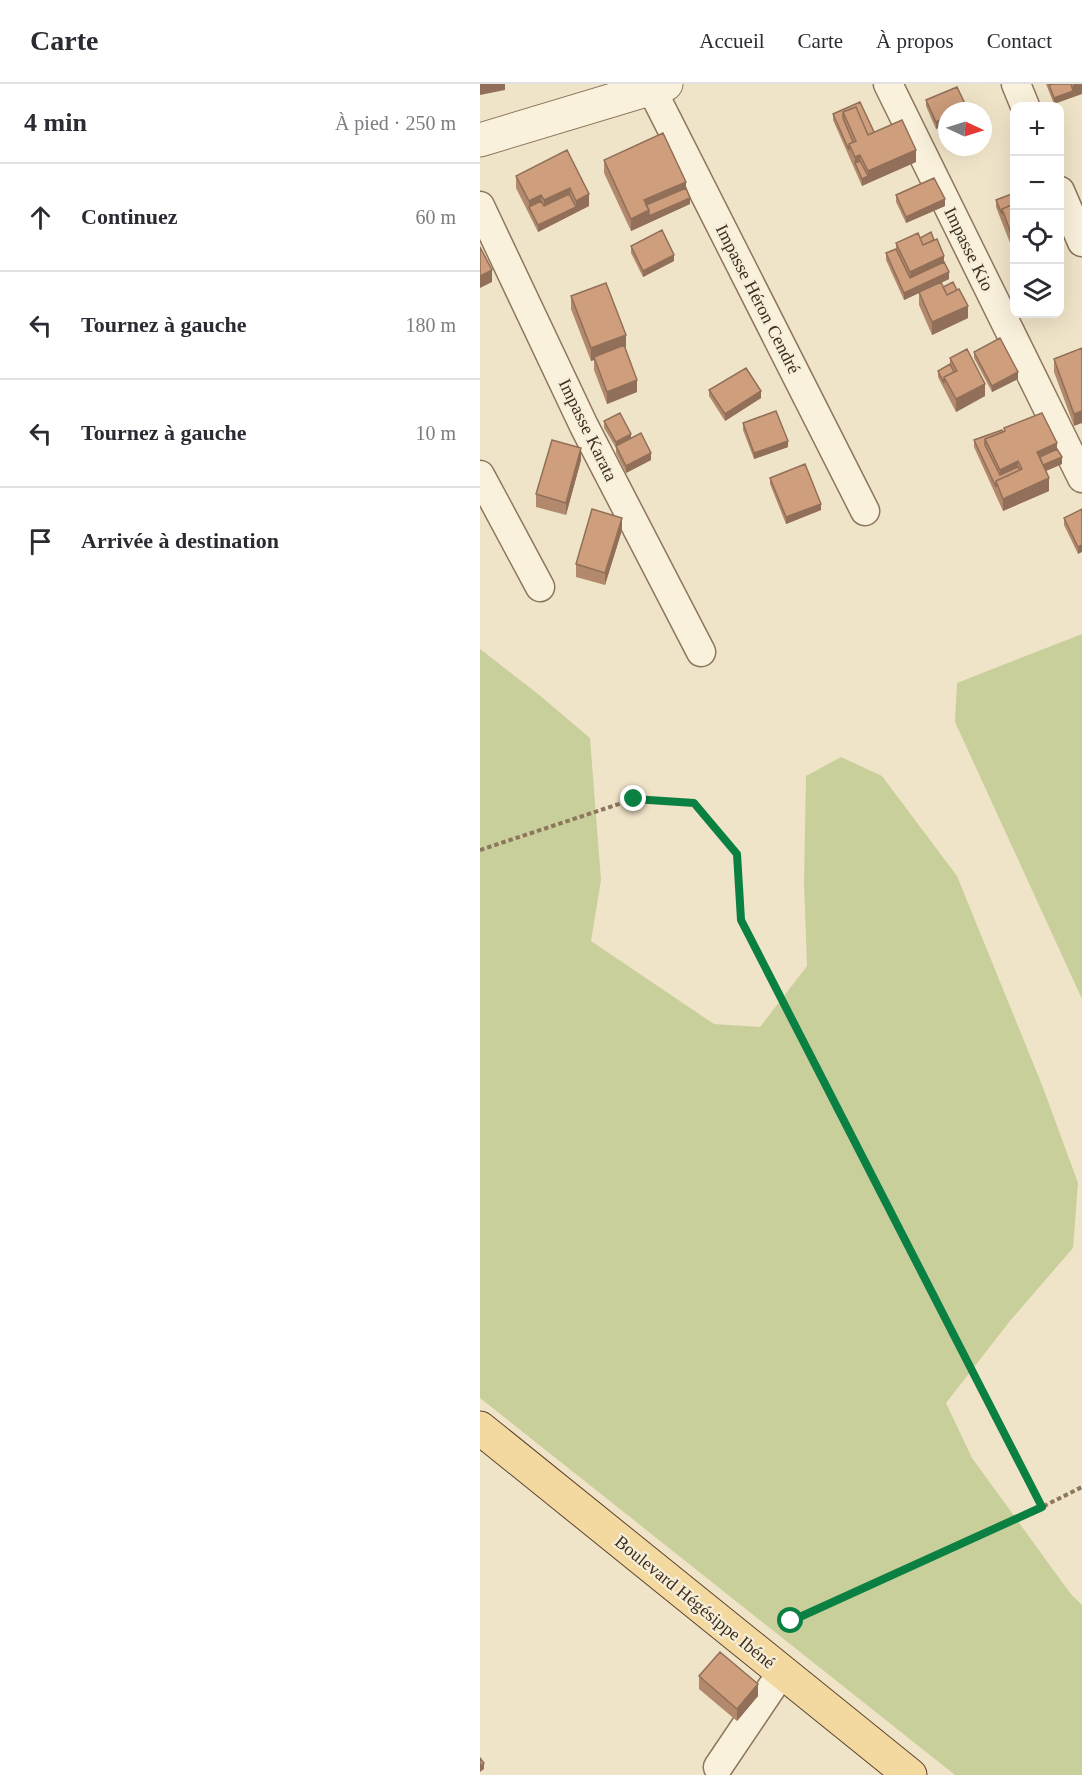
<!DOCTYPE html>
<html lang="fr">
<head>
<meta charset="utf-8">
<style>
  :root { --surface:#fff; --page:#f2f2f3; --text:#2b2b33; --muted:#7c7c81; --line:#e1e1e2 }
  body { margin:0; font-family:Georgia,serif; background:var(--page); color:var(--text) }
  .controls { position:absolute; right:18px; top:18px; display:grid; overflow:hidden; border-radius:12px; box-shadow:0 6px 24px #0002 }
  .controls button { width:54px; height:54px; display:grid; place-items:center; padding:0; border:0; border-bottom:2px solid var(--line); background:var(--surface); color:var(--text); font:30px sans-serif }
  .compass { position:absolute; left:458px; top:18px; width:54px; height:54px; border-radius:50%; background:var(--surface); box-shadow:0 6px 24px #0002; rotate:94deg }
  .stop { position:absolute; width:18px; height:18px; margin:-14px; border:4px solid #0b8043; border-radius:50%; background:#fff }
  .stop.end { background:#0b8043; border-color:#fff; box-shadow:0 2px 6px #0008 }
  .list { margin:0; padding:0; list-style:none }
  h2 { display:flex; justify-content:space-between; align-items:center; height:78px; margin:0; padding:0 24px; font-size:26px }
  h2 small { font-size:20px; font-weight:400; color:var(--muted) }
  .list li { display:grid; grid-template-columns:39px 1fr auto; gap:18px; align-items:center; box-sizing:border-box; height:108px; padding:0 24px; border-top:2px solid var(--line) }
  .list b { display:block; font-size:22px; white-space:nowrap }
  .list em { font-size:20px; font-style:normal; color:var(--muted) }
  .icon { flex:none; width:33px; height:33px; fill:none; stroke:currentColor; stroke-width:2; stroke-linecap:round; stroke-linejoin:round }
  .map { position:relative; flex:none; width:602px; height:1691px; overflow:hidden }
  header { display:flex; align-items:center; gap:36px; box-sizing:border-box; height:84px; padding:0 30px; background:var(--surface); border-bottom:2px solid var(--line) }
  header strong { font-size:28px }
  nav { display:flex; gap:33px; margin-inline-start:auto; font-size:21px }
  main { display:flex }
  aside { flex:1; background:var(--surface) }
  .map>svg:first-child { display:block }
  .green { fill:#c9cf9b }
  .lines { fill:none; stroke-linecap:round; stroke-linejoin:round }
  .minor-casing { stroke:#8d765c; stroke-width:31 }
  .tertiary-casing { stroke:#8d765c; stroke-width:35 }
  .primary-casing { stroke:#5b4430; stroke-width:35 }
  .path { stroke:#8d765c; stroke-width:4; stroke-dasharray:4.5 3; stroke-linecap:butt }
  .minor { stroke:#faf1dc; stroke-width:28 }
  .tertiary { stroke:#faf1dc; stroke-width:33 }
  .primary { stroke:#f3d9a0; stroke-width:33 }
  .wall { fill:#b2896c }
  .shaded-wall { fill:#916f58 }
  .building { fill:#cf9f7d; stroke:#916f58; stroke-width:1.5 }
  .route { stroke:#0b8043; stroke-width:8 }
  .labels { text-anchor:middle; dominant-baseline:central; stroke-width:4.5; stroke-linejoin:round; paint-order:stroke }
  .street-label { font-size:18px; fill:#3d2e20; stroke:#f7eed8 }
</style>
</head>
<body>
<header>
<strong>Carte</strong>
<nav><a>Accueil</a><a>Carte</a><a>À propos</a><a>Contact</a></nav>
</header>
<main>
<aside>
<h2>4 min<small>À pied · 250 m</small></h2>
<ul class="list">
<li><svg class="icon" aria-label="ahead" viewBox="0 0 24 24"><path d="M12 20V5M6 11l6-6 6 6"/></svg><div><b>Continuez</b></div><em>60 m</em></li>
<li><svg class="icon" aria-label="left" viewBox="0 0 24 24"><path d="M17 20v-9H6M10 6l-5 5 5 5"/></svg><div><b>Tournez à gauche</b></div><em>180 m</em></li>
<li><svg class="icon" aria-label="left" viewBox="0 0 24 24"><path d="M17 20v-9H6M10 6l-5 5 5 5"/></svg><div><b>Tournez à gauche</b></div><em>10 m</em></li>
<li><svg class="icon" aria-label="arrive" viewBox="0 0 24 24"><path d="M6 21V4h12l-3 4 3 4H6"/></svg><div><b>Arrivée à destination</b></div></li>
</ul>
</aside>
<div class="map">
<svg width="602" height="1691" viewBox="0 0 602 1691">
  <rect width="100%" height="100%" fill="#f0e4c8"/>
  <path class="green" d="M602,550V915L475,638L477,599Z
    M0,565L58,610L110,654L121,796L111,857L234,940L280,943L327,882L324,799L326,692L361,673L402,692L477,792L562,1001L598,1099L593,1164L530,1237L466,1319L492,1374L590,1509L602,1521V1691H475L0,1314Z"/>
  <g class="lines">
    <defs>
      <path id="minor" d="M408,0L602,394
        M536,0L545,22
        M171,4L385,427
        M580,107L602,158
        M0,122L104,342L221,568
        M0,391L60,503
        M238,1683L302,1588"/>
      <path id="tertiary" d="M0,56L186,0"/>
      <path id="primary" d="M0,1344L430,1691"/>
    </defs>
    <use href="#minor" class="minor-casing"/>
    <use href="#tertiary" class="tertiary-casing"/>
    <use href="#primary" class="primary-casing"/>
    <path class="path" d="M0,766L154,715L214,719L257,770L261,836L562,1423
      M311,1537L562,1423L602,1403"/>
    <use href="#minor" class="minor"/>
    <use href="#tertiary" class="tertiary"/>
    <use href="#primary" class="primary"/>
  </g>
  <path class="wall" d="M566,0H602L574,20Z
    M446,16L487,27L456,45L446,22Z
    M380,18L394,48L436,78L382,102L353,36V30Z
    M87,66L109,122L58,148L36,104V92Z
    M124,76L206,104L210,120L151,147L124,89Z
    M534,109V169L516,123V116Z
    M416,111L465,122L426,139L416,118Z
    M440,154L464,178L469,195L461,199L463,203L488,234L452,251L439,221V209L424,216L406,176V169L416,165V159Z
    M151,162L194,177L163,193L151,169Z
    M91,212L146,263L145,264L157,308L127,320L114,286V276L111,277L91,225Z
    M602,264L594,342L574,288V275Z
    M494,268L538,295L512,308L494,274Z
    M470,274L505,312L476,328L458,293V287L470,280Z
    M229,306L281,314L245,337L229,312Z
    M124,337L151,354L171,376L146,389L136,369V364L124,344Z
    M263,339L308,363L274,375L263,346Z
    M524,344L577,365L582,380L566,387L569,407L523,427L494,363V356L524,348Z
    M101,376L86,431L56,423V410Z
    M290,394L341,426L306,440L290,400Z
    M602,425L598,470L584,441V434Z
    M142,446L125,501L96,493V480Z
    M219,1592L278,1612L257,1637L219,1605Z"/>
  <path class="shaded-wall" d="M0,0H25V6L0,11Z
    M595,0H602V10L574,20V14L593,7V1Z
    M467,33V40L456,45V38Z
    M436,66V78L388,99V87Z
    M380,71V83L375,79V73Z
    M388,92V99L382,102V95Z
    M206,98V110L210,114V120L151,147V135L164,116Z
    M90,104V116L64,129V116Z
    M109,110V122L58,148V141L96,123V117Z
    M61,111V123H49V117Z
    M465,115V122L426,139V133Z
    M194,171V177L163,193V187Z
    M464,172V185L430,201V188Z
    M12,186V198L0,204V192Z
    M469,188V195L424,216V209Z
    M488,222V234L452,251V238Z
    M146,251V263L115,276L114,273V276L111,277V264Z
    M538,288V295L512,308V302Z
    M157,296V308L127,320V308Z
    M505,300V312L476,328V315Z
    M281,307V314L245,337V330Z
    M602,327V339L594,342V330Z
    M151,350V357L136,363V358Z
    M308,357V363L274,375V369Z
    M577,359V372L560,379L557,368Z
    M101,364V376L86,431V419Z
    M171,369V376L146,389V382Z
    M582,373V380L561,389V382Z
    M538,377V389L520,398V386Z
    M569,394V407L523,427V415Z
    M341,420V426L306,440V433Z
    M142,434V446L125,501V489Z
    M602,461V468L598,470V463Z
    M278,1600V1612L257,1637V1625Z
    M4,1679V1685L0,1688V1682Z"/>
  <path class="building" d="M573,0H591L593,7L574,14L569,1Z
    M477,3L487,24L481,27H467V33L456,38L446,16Z
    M380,18L394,48L388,51L376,23L363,28V34L373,58L369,60V66L353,30Z
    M376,23L388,51L422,36L436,66L388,87L380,71L375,73L369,60L376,57L363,28Z
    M183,49L206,98L164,116L169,126L151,135L124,76Z
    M87,66L109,110L96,117L90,104L64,116L61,111L49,117L36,92Z
    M380,77L388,92L382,95L375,79Z
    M454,94L465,115L426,133L416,111Z
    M206,104L210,114L169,132V126L166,121Z
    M534,109V120L522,125V130L516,116Z
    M89,110L96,123L58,141L49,123L61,117L64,122Z
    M534,120V157L522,125Z
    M182,146L194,171L163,187L151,162Z
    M451,148L454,156L443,161L440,154Z
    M438,149L443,161L457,155L464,172L430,188L416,159Z
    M0,163L12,186L0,192Z
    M416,165L430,194L464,178L469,188L424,209L406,169Z
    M461,198L467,211L479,205L488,222L452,238L439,208Z
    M473,198L477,206L467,211L463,203Z
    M126,199L146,251L111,264L91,212Z
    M520,254L538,288L512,302L494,268Z
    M144,261L157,296L127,308L114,273Z
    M602,264V327L594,330L574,275Z
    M487,265L505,300L476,315L464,293L477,287L470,274Z
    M470,280L474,288L464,293V299L458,287Z
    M266,284L281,307L245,330L229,306Z
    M296,327L308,357L274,369L263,339Z
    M140,329L151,350L136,358L124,337Z
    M562,329L577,359L557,368L569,394L523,415L516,397L542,385L538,377L520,386L505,355L525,347L524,344Z
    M522,346L523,348L505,355V361L520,391L538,383L540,386L516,397V403L494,356Z
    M161,349L171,369L146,382L136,362Z
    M72,356L101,364L86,419L56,410Z
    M577,365L582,373L563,381L560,373Z
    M325,380L341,420L306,433L290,394Z
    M112,425L142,434L125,489L96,480Z
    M602,425V461L598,463L584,434Z
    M240,1568L278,1600L257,1625L219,1592Z
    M0,1674L4,1679L0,1682Z"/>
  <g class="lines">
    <path class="route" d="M154,715L214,719L257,770L261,836L562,1423L311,1537"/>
  </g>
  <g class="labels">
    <g class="street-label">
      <text transform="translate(489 165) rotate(64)">Impasse Kio</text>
      <text transform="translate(278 215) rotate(63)">Impasse Héron Cendré</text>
      <text transform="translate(108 346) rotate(64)">Impasse Karata</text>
      <text transform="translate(215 1518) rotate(39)">Boulevard Hégésippe Ibéné</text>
    </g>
  </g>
</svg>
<div class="controls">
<button>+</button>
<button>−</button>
<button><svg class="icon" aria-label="locate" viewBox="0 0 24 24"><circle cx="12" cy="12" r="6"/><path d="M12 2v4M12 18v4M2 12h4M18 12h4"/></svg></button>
<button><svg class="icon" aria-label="layers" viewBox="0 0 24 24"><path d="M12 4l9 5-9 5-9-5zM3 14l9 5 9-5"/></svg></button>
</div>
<svg class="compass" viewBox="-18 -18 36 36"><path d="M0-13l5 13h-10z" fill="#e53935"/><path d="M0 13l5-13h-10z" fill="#7c7c81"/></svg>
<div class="stop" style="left:311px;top:1537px"></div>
<div class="stop end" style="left:154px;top:715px"></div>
</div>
</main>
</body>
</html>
